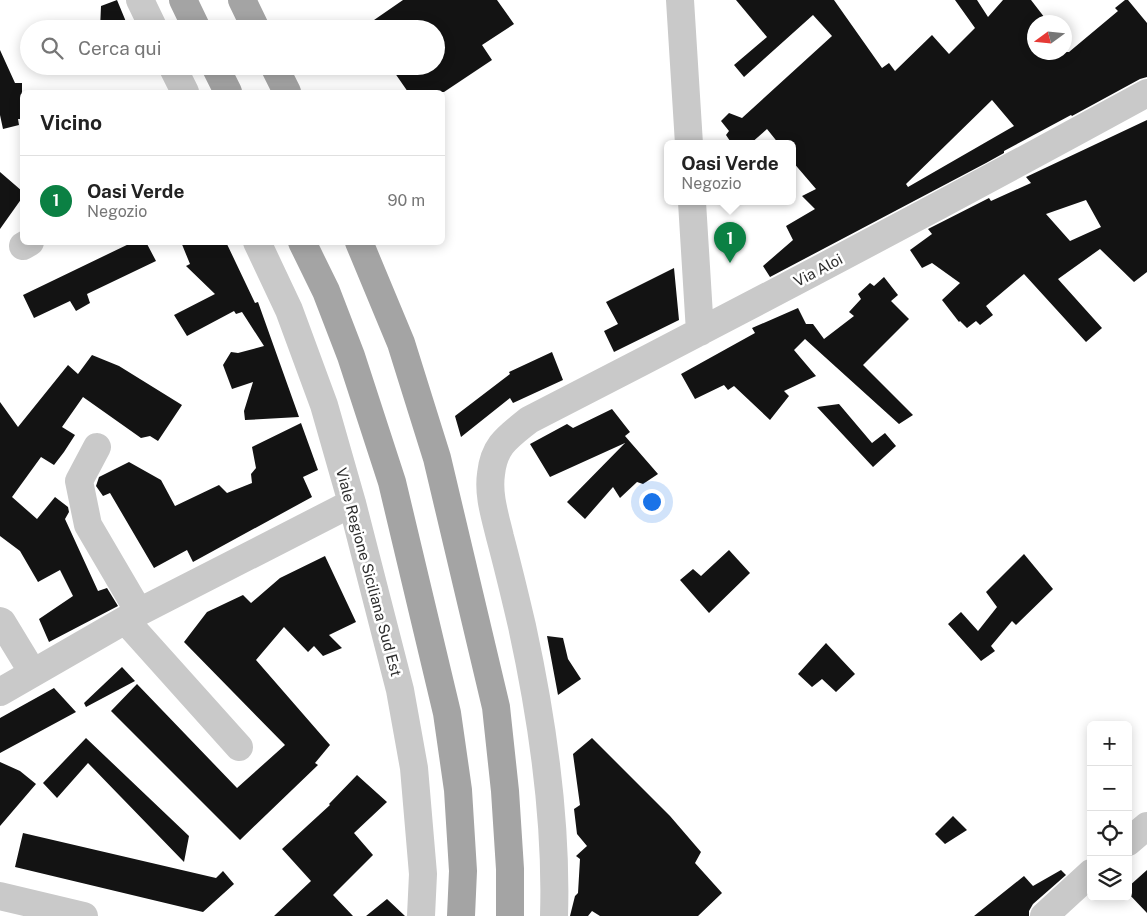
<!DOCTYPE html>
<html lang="it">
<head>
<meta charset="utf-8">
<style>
  :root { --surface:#fff; --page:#f2f2f2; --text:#222; --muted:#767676; --line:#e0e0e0; --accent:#0b8043 }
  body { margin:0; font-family:"Public Sans",sans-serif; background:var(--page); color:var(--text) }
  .controls { position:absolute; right:15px; bottom:15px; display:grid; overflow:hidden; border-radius:8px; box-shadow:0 2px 12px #0003 }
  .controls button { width:45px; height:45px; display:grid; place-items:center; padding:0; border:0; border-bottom:1px solid var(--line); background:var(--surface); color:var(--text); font:25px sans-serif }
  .compass { position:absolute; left:1027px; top:15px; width:45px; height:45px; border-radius:50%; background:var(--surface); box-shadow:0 2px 12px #0003; rotate:255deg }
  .you { position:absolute; left:651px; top:501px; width:18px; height:18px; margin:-12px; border:4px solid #fff; border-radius:50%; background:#1a73e8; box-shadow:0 0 0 8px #1a73e833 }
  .badge { display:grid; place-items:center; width:32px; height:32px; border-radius:50%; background:var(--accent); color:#fff; font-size:16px; font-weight:700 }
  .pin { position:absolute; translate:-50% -41px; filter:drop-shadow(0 1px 2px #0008) }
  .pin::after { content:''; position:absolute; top:26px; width:18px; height:15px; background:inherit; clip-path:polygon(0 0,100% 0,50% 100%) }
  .popup { position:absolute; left:664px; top:140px; width:132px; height:65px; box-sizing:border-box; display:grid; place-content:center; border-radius:8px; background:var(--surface); filter:drop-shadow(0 1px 4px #0005); font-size:16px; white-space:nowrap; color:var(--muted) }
  .popup b { font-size:19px; color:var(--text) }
  .popup::after { content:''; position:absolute; left:50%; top:100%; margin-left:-10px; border:10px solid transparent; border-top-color:var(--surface) }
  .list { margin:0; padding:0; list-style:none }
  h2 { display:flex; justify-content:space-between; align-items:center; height:65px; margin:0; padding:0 20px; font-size:21px }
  h2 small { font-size:16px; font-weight:400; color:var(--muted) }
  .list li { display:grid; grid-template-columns:32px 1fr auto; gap:15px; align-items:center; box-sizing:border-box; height:90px; padding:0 20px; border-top:1px solid var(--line) }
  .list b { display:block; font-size:19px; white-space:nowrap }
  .list p { margin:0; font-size:16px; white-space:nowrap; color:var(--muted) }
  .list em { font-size:16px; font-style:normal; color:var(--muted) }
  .icon { flex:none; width:28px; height:28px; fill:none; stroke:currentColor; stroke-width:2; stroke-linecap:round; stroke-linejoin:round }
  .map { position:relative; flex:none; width:1147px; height:916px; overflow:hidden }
  .search { position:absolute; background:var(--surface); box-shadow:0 2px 12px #0003; left:20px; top:20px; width:425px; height:55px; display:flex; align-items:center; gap:12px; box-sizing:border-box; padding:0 18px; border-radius:28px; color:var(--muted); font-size:19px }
  .panel { position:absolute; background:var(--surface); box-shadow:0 2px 12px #0003; left:20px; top:90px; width:425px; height:155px; border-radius:8px }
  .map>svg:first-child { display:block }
  .building { fill:#131313; fill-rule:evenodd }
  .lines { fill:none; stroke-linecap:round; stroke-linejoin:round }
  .minor { stroke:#c9c9c9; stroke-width:28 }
  .major { stroke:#a4a4a4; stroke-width:28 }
  .labels { text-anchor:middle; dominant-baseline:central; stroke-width:5; stroke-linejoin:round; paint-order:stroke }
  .street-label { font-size:15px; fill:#2c2c2c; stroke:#fff }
</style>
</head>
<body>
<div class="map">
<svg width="1147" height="916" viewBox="0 0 1147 916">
  <rect width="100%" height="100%" fill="#fff"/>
  <path class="building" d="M117,0L129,29H100L101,6Z
    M403,0H497L514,24L482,45L492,60L444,92H408L390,66H436V29H361Z
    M736,0H834L882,68L889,63L895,71L932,35L949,54L975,28L955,0H977L988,17L1003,0H1031L1048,22H1034V52H1069L1118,11L1115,8L1125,0H1128L1147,23V77L1140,79L1072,116L1071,115L1004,151V153L986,163L770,277L763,266L793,240L786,226L815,209L802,196L816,189L792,161V144H779L767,129L750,144H732L726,135L729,131L721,121L729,113L742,118L832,36L813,15L744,77L734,65L767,37ZM992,100L1014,126L908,187L906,184Z
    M0,50L15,83H22V119H18L19,125L3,129L0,115Z
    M1147,120V272L1134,282L1100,249L1058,279L1102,328L1086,342L1024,274L986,306L993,315L980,325L976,321L967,328L960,321L959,322L942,300L960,283L932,263L922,268L910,250L932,234L928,229L989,198L991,201L1031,183L1026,177ZM1086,200L1101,227L1070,241L1046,214Z
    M0,172L22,191V198L0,229Z
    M133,242H146L156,261L87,294L90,303L76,311L70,301L34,318L23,295Z
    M181,242H226L255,303L258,302L299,417L245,420L244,411L253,382L232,389L223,365L231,352L238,353L264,346L242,312L236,314L234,311L187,336L174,315L215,294L186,266L190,264Z
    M674,268L679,320L614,352L604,331L618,324L606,302Z
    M884,277L898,295L891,301L909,319L863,365L913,415L899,424L805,339L794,350L816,376L784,391L789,396L770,420L734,386L728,390L724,385L695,399L681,374L755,333L752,328L798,308L806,324H813L824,339L854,316L849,312L861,299L858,294L870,283L874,286Z
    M552,352L563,380L513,403L510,398L461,437L455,416L510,374L509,372Z
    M92,355L119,366L182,405L158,441L150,436L141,438L83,397L62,427L75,435L64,452L54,465L41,457L12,497L37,519L55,497L68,507L69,512L65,519L98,591L107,588L118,606L49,642L39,619L73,596L60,570L38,582L20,551L0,536V402L18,427L68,365L78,374Z
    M839,404L872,443L885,433L896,446L873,467L817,407Z
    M612,409L630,432L625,436L658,474L643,484L637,482L620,498L613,487L585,519L567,502L625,443L550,477L530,444L567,424L573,428Z
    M301,423L318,470L303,477L312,497L193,562L187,550L154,568L110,493L103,496L96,486L99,477L129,462L161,480L175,506L219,485L227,493L252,483L251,474L256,468L252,447Z
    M729,550L750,573L709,613L680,580L693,569L701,576Z
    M1024,554L1053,589L1016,625L1012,621L991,646L995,651L981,661L948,624L961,612L978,631L997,607L986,592Z
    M325,556L356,622L329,635L342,648L323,656L314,646L308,652L284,627L256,660L330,745L315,763L318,765L240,840L111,711L137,684L237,788L285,745L184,642L207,612L243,595L251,603L280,578Z
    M547,636L563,638L568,659L581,679L558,695Z
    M826,643L855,674L836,692L822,679L812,687L798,674Z
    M122,667L135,681L86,707L84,703Z
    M54,688L76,712L0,753V718Z
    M86,738L189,836L184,862L88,763L57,798L43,783Z
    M592,738L670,816L701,852L695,863L722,893L698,916H600L592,911L588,916H570L575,896L578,893L580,859L576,856L587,846L577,834L574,809L580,805L573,754Z
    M0,762L20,771L36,784L0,826Z
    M357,775L387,802L354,833L373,855L333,895L353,916H274L311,881L282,849L330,805L329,804Z
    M953,816L967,830L945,844L935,834Z
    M23,833L216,878L223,871L234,884L203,912L15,867Z
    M1061,870L1066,875L1033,904L1029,911V916H974L1024,876L1033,886Z
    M1147,870V913L1128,893V887Z
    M387,899L405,916H366Z"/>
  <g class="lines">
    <path class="minor" d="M140,0L154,29
      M680,0L689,144
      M172,66L185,92
      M692,202L700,332
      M257,242L289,310L324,405L352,503L400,690L414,768L423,874L421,916
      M23,246L30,242
      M97,447L79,481L88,525L139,612
      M125,620L239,747
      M0,621L2,622L33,673
      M0,692L139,612L352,503
      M1128,842L1147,826
      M0,896L84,916
      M554,916C557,821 542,718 522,626C515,596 508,567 500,537C495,516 488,495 491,474C494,445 508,437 529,420C736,314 942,205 1147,93
      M1044,916L1091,873"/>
    <path class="major" d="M183,0L197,29
      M242,0L256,29
      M215,66L228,92
      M274,66L287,92
      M302,242L326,291L351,356L392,482L447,713L458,790L463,871L461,916
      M359,242L401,343L437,458L496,707L505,791L510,869V916"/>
  </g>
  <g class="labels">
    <g class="street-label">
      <text transform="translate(818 270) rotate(-28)">Via Aloi</text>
      <text transform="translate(369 572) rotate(75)">Viale Regione Siciliana Sud Est</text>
    </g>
  </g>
</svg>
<div class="controls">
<button>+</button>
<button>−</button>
<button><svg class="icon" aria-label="locate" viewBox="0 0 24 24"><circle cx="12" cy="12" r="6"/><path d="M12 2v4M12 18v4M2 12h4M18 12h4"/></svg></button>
<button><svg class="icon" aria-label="layers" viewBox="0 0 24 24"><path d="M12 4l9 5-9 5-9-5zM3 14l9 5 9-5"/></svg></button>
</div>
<svg class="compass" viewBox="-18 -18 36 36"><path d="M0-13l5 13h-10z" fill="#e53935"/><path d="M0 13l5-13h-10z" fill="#767676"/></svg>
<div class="you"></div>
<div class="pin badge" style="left:730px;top:263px">1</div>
<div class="popup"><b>Oasi Verde</b>Negozio</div>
<div class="search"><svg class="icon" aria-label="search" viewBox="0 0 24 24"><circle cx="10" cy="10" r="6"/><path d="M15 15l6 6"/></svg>Cerca qui</div>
<section class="panel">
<h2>Vicino<small></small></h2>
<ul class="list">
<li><span class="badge">1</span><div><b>Oasi Verde</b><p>Negozio</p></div><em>90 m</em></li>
</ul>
</section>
</div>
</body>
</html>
